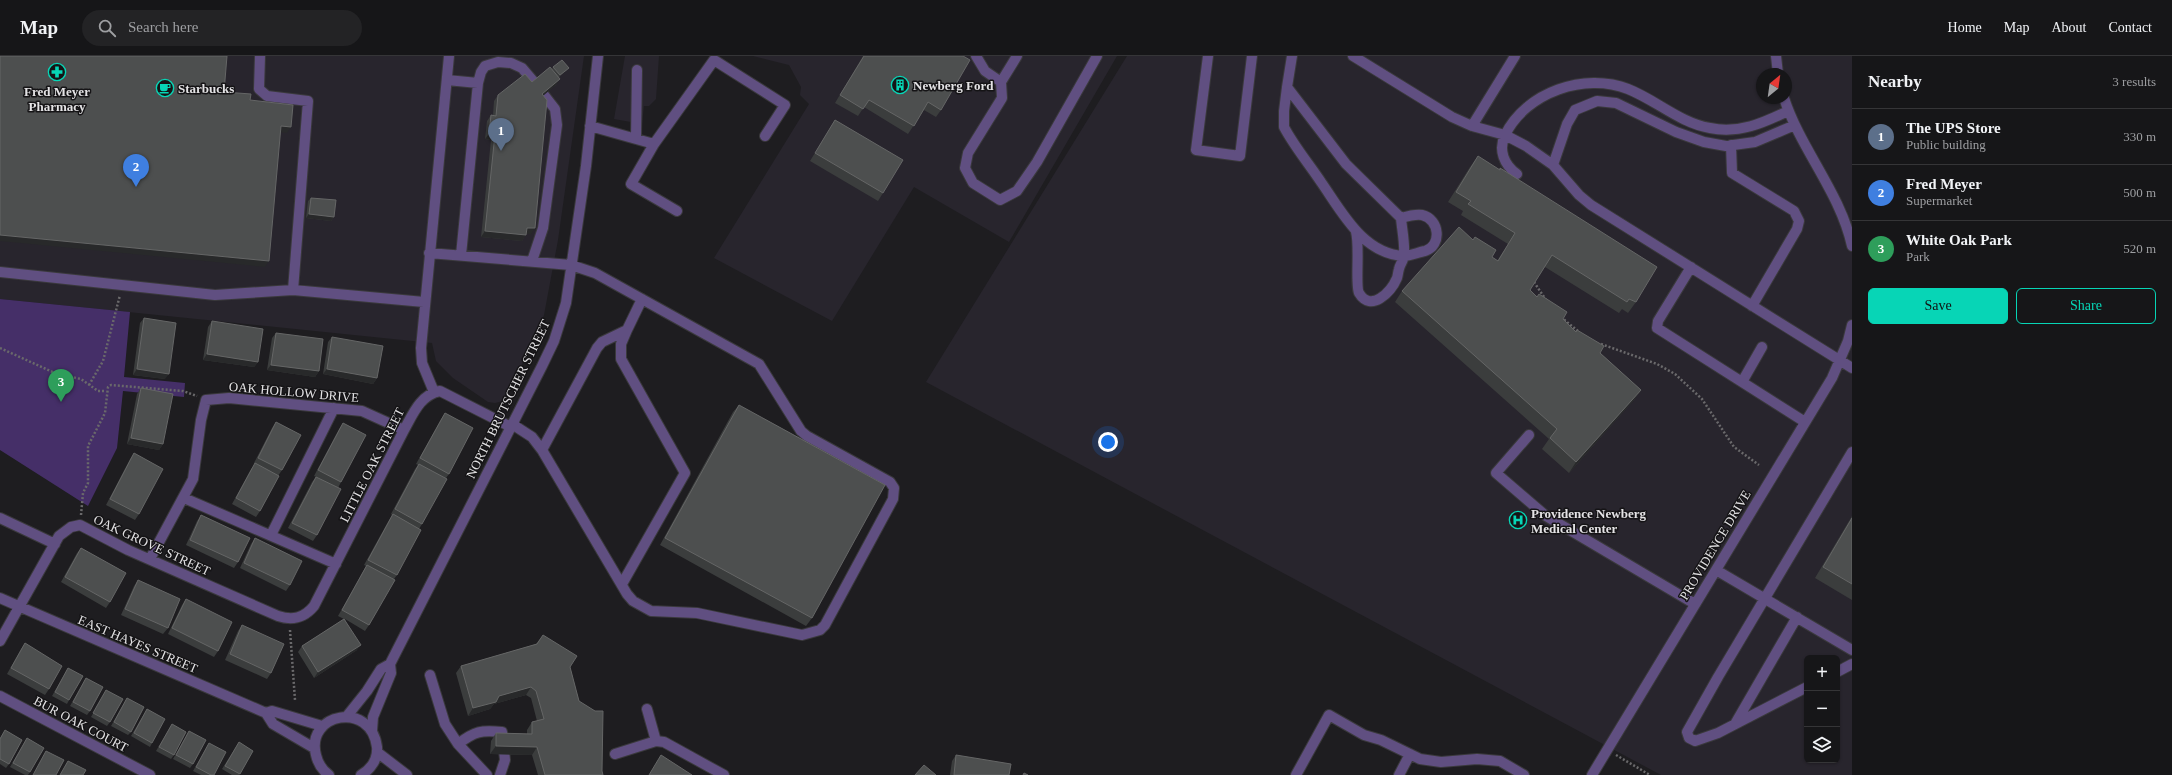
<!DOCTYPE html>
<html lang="en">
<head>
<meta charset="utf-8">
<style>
  :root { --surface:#161618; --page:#232325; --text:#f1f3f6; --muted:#9e9fa2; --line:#353537; --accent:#07d5b6 }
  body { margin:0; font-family:"Times New Roman",serif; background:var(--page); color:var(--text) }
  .controls { position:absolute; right:12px; bottom:12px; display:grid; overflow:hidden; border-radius:6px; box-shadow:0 1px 3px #0004 }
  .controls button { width:36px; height:36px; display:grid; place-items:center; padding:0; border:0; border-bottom:1px solid var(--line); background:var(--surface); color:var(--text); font:20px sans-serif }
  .compass { position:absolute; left:1756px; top:12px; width:36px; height:36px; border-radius:50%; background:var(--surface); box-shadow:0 1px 3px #0004; rotate:29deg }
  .you { position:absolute; left:1108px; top:386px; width:14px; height:14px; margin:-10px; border:3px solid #fff; border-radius:50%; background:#1a73e8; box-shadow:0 0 0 6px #1a73e833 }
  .badge { display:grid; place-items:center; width:26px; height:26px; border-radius:50%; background:var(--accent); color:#fff; font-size:13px; font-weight:700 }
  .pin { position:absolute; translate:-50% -33px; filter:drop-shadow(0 1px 2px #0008) }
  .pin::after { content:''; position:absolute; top:21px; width:14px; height:12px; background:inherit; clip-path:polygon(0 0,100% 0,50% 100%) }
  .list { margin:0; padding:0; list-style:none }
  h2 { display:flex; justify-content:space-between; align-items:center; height:52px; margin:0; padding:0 16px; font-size:17px }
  h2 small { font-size:13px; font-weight:400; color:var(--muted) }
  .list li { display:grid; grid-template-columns:26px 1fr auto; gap:12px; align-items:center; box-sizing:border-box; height:56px; padding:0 16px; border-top:1px solid var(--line) }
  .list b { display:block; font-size:15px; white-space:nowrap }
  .list p { margin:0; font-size:13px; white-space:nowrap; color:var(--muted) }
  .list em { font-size:13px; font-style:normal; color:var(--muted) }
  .actions { display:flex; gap:8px; padding:12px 16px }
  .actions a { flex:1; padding:9px 0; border:1px solid var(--accent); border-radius:6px; text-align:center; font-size:14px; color:var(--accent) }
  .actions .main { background:var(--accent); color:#111 }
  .icon { flex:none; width:22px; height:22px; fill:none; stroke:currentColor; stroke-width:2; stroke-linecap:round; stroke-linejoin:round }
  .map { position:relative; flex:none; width:1852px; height:719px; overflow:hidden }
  header { display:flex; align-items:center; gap:24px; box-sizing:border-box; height:56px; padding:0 20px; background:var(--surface); border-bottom:1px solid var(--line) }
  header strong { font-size:19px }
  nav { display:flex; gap:22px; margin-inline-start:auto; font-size:14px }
  .search { width:280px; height:36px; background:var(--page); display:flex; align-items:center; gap:10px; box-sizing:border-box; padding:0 14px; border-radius:22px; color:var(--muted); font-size:15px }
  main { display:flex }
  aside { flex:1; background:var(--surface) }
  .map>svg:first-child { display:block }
  .built { fill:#28252d; fill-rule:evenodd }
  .park { fill:#452f68 }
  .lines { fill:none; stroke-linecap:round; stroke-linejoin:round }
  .minor-casing { stroke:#3a393c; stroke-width:12 }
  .path { stroke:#6a696b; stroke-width:2.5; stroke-dasharray:2 2; stroke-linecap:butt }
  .minor { stroke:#604f81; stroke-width:10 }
  .wall { fill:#3b3d3d }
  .shaded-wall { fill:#28292a }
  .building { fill:#4d4f4f; stroke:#656666 }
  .labels { text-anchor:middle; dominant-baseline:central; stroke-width:3; stroke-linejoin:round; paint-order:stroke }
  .poi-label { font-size:13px; font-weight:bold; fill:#e4e3e5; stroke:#151416; text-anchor:start }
  .street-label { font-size:13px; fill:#e4e3e5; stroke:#151416 }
</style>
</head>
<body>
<header>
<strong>Map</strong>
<div class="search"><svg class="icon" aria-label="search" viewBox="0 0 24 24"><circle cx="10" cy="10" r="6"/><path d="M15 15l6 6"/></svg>Search here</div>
<nav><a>Home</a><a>Map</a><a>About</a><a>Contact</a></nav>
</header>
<main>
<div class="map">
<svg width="1852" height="719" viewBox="0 0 1852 719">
  <rect width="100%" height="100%" fill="#1e1d20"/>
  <path class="built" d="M0,0H584L558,184L544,259L533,287L503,345L495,347L488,346L453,322L436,305L432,287L0,243Z
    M625,0H659L656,43L649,50H644L642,68L614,63Z
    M753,0H1117L1009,186L914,131L832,265L714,202L809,48L800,39L801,31L789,9Z
    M1127,0H1852V719H1661L926,326ZM1762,18H1786V42H1762ZM1807,602H1837V704H1807Z"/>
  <path class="park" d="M0,243L130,256L124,321L185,327L184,341L123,335L117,392L88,450L0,394Z"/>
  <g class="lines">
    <defs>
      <path id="minor" d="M260,0L259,33L267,40L308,45L293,234L424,246
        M976,0L985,15L1001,26
        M1017,0L1001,26L1002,42L968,97L965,112L973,127L1000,144L1017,135L1037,106L1097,0
        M1208,0L1196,94L1240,100L1252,0
        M1292,0L1287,31L1346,108L1401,162C1402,174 1405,187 1404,199C1404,204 1400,208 1399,213C1398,216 1398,219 1397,222C1391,236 1371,257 1359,237C1355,230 1360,190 1356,176
        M1353,0L1452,61L1472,70L1505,79L1526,90L1553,109L1579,139L1591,149L1852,312
        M1776,0L1778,18
        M447,24L478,27
        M1287,31L1284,55V71C1294,90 1309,108 1321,126C1342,156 1363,198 1404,200C1410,200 1419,196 1425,195C1442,190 1440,163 1422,159C1416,158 1408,160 1401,162
        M1784,42C1801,94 1840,136 1852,190
        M590,70L654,88L714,4L785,49L765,80
        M1472,70L1515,0
        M636,83L637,14
        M654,88L631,128L677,155
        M1731,89L1732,117L1794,155L1799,165L1797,173L1752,250
        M1553,109L1567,68L1575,54L1597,45L1616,47L1676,76L1704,86L1726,90L1755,86L1795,69
        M1517,118C1504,109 1498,94 1505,79C1526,36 1585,16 1628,33C1656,44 1680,67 1710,72C1739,78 1763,67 1788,55
        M429,197L571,209L595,217L759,308L801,375L807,380L890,426L894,432L893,443L825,569L820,574L802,579L697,557L651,555L633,545L627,538L542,394L532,381L512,368
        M461,199L478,27L481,16L485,10L498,6L511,7L522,12L534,26
        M532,205L543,172L557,69L555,53L544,39
        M1691,211L1658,265L1657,272L1805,366
        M0,216L215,239L293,234
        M1742,326L1762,291
        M434,336L422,307L421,292L449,0
        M1529,379L1496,417L1546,460L1695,548
        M542,394L597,292L602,286L627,274L642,243
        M184,442L336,508
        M0,462L55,488
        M271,479L334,352
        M150,503L193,423L201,364L206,344L229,342L362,355L404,374
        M1716,514L1852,594
        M622,528L685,417L621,303V288L627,274
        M0,542L266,657L273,668L314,692
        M0,585L59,480L71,471L80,469L128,494L278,560C293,565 304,562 314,550L404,374C413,358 420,339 440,335L511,371
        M1837,616L1852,608
        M430,619L445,668L458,688L487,719
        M1807,631L1718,677L1695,685L1689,682L1687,676L1718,621L1852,396
        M0,640L150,719
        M647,653L656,685
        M266,657L272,655L322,670
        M347,660L367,635L381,613L390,608
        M1735,668L1797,561
        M372,675L373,661L391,617L390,608L542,310L554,285L566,247L586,110L598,0
        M458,688C475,675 481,674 502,676L505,704L500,719
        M377,696L407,719
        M615,698L656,685L664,686L724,719
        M329,719C322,714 318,708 316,699C305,657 371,644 377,691C378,703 371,713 361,719
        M1296,719L1329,659L1364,679L1381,684L1420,703L1441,706L1477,703L1500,705L1524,719
        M1399,719L1410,698
        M1592,719L1832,322L1848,285L1852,269"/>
    </defs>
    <use href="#minor" class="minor-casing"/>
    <path class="path" d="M1534,226L1546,244
      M1561,261L1579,276
      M1601,288L1657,308L1675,318L1702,343L1734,391L1759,409
      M0,292L57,318L81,323L98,335H106
      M89,329L103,305L120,239
      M81,459L83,437L88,427V390L105,357L108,331L111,329L183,335L197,340
      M290,574L295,644
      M1616,699L1650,719"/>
    <use href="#minor" class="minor"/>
  </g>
  <path class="wall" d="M863,0H963L941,54L936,61L924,54L908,78L864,51L858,60L835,47Z
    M553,11L567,14L559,21L556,29L543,39L531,178H526L522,185L481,181L491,84L485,83L487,65L491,59H493L494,45L498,39L532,26L552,13Z
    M835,64L883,137L878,145L810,105L830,72Z
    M1478,100L1636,246L1628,257L1622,253L1619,257L1545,211L1530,234L1641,334L1634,344L1569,417L1542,393L1549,383L1395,246L1402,235L1492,201L1497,205L1508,188L1461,159L1463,155L1448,146L1470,111Z
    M311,142L334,161L331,165L306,162L308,145Z
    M144,262L165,323L133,319L140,267Z
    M212,265L258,306L254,311L203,304L208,271Z
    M276,277L319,315L315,321L267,314L272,282Z
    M332,281L377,322L373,328L323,318L328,286Z
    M141,332L163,388L159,394L127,388L137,338Z
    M739,349L812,562L806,570L660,489L733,356Z
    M445,357L449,418L446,422L422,468L419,473L397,519L394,523L369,569L365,575L345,563L357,594L314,622L298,596L302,590L344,563L338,560L366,510L364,509L389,464L392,459L391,458L415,413L418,409L416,408L441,363Z
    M276,366L282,414L278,420L260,455L256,461L232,448L251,413L255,408L254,407L272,372Z
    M343,367L341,426L338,432L317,479L313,485L288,472L312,426L316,421L314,420L339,373Z
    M134,397L139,458L135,464L106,449L130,403Z
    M201,459L238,506L234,512L186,489L197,465Z
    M1852,460V544L1815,522Z
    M255,482L290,529L286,535L240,512L251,488Z
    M81,492L110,546L106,552L61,526L77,497Z
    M138,524L168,572L163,578L121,559L134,530Z
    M186,543L218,595L214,601L168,578L182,549Z
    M242,569L271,617L267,623L225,604L238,575Z
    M543,579L570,611L579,645L603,719H538L532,699L490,698L491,685L496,677L527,678V674L532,666L537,665L531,642L526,639L494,648L490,653L468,660L456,617L461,610L536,588Z
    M25,587L49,633L45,639L7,618L21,593Z
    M68,612L69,644L67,648L52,640Z
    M86,622L90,655L87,659L70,650Z
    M106,634L110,666L107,670L91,661Z
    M127,642L131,676L128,679L111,670Z
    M147,653L152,687L150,691L131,680Z
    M172,668L174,699L171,703L156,695Z
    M5,674L9,708L6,712L0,708V682Z
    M189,675L193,708L190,712L173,703Z
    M27,682L30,716L28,719H25L10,711Z
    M239,686L253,695L239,719H232L222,713Z
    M209,687L214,719H201L193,715Z
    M956,699L1009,719H950L952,705Z"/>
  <path class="shaded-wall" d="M560,23L556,29L538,44L542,38Z
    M281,70L291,71L287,77L277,76Z
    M489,78H495L491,84L485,83Z
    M309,158L334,161L331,165L306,162Z
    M527,172H535L531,178H523Z
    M485,175L526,179L522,185L481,181Z
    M0,179L269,205L265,211L0,185Z
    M207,298L258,306L254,311L203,304Z
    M271,309L319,315L315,321L267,314Z
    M137,313L169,318L165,323L133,319Z
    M327,313L377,322L373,328L323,318Z
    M1641,334L1634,344L1569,417L1576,406Z
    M131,382L163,388L159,394L127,388Z
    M361,589L357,594L314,622L318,616Z
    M531,631L526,639L494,648L490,653L468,660L473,652L499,640Z
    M496,690L537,691L532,699L490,698Z"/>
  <path class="building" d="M0,0H227L224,36L251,38L250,44L293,49L291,71L281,70L269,205L0,179Z
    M864,0H963L970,4L941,54L928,46L914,70L869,44L863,53L840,39Z
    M562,4L569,12L560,19L553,11Z
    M550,11L560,23L542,38L547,44L535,172H527L526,179L485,175L495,78H489L491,59L496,60L498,39L525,18L532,26Z
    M835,64L903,104L883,137L815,97Z
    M1478,100L1500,114V112L1657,211L1636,246L1629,243L1627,246L1552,199L1530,234L1537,241L1539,238L1567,256L1563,263L1576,276L1577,274L1604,290L1600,297L1641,334L1576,406L1550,382L1557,373L1402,235L1459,171L1473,184L1475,181L1496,194L1492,201L1498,205L1515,177L1468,148L1471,145L1456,136Z
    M311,142L336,144L334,161L309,158Z
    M144,262L176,267L169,318L137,313Z
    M212,265L263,273L258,306L207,298Z
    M276,277L323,283L319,315L271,309Z
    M332,281L383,290L377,322L327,313Z
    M141,332L173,338L163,388L131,382Z
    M739,349L885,429L812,562L665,482Z
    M445,357L473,372L449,418L420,402Z
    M276,366L301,379L282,414L258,402Z
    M343,367L366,379L341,426L318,414Z
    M134,397L163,413L139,458L110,443Z
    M255,407L279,420L260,455L236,442Z
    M419,408L447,423L422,468L395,453Z
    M316,421L341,433L317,479L292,467Z
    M393,458L421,474L397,519L368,504Z
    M201,459L250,482L238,506L190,484Z
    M1852,462V528L1823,511Z
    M255,482L302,505L290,529L244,507Z
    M81,492L126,517L110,546L65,521Z
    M367,509L395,524L369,569L342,554Z
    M138,524L180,543L168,572L125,553Z
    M186,543L232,566L218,595L172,572Z
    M344,563L361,589L318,616L302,590Z
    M242,569L284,588L271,617L230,598Z
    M543,579L577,600L570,611L579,645L595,655H603L602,715L603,719H545L537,691L496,690V677L532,678V666L544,663L536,635L531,631L499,640L496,646L473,652L461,610L537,588Z
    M25,587L62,610L49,633L11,612Z
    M68,612L83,620L69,644L55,636Z
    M86,622L103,631L90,655L73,646Z
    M106,634L123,643L110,666L93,657Z
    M127,642L144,651L131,676L114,666Z
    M147,653L165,663L152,687L134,677Z
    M172,668L186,676L174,699L159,691Z
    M5,674L22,684L9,708L0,703V683Z
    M189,675L206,684L193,708L176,699Z
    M27,682L44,692L30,716L13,707Z
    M239,686L253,695L240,718L225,710Z
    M209,687L226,696L214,719H211L196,711Z
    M46,695L64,704L56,719H33Z
    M661,699L692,719H649Z
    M956,699L1011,708L1009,719H954Z
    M68,705L86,714L83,719H60Z
    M924,709L936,719H915Z
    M1024,717L1028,719H1023Z"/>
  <defs>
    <symbol id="pharmacy-ring" viewBox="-11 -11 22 22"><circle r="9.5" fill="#151416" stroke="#07d5b6" stroke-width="1.5"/><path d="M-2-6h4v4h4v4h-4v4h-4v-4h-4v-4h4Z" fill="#07d5b6"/></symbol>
    <symbol id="building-ring" viewBox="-11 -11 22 22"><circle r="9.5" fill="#151416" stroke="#07d5b6" stroke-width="1.5"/><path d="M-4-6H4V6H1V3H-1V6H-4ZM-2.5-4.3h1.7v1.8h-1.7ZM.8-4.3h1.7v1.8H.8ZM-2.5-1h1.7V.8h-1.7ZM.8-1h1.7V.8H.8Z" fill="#07d5b6"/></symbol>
    <symbol id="cafe-ring" viewBox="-11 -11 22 22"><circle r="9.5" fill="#151416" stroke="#07d5b6" stroke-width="1.5"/><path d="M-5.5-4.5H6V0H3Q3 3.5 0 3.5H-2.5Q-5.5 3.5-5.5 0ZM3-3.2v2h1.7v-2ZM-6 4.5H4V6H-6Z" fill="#07d5b6"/></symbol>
    <symbol id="hospital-ring" viewBox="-11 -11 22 22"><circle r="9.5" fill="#151416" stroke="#07d5b6" stroke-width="1.5"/><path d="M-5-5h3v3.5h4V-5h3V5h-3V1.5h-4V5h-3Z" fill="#07d5b6"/></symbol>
  </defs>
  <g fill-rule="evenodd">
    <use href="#pharmacy-ring" x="47" y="6" width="20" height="20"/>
    <use href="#building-ring" x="890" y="19" width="20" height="20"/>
    <use href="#cafe-ring" x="155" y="22" width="20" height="20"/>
    <use href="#hospital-ring" x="1508" y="454" width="20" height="20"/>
  </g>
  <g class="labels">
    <g class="poi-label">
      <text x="913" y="29">Newberg Ford</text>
      <text x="178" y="32">Starbucks</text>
      <text x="57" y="35" text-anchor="middle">Fred Meyer<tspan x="57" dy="15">Pharmacy</tspan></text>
      <text x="1531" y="457">Providence Newberg<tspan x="1531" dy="15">Medical Center</tspan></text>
    </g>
    <g class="street-label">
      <text transform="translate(294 336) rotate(5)">OAK HOLLOW DRIVE</text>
      <text transform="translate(508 343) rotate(-64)">NORTH BRUTSCHER STREET</text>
      <text transform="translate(372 409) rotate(-63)">LITTLE OAK STREET</text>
      <text transform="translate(152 489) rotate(25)">OAK GROVE STREET</text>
      <text transform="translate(1715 489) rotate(-59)">PROVIDENCE DRIVE</text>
      <text transform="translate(138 588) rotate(23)">EAST HAYES STREET</text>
      <text transform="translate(81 668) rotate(28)">BUR OAK COURT</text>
    </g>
  </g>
</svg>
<div class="controls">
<button>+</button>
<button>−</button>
<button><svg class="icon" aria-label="layers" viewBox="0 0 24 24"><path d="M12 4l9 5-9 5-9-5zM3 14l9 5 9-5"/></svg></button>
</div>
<svg class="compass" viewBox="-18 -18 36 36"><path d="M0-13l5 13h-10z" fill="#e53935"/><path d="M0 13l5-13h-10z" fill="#9e9fa2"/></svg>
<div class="you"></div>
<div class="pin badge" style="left:501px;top:95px;background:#5c6f8a">1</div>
<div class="pin badge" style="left:136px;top:131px;background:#3f7fe0">2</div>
<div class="pin badge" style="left:61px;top:346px;background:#2e9e5b">3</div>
</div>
<aside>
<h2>Nearby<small>3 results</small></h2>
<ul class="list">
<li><span class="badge" style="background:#5c6f8a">1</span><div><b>The UPS Store</b><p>Public building</p></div><em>330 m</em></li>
<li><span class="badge" style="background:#3f7fe0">2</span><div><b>Fred Meyer</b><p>Supermarket</p></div><em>500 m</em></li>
<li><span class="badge" style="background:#2e9e5b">3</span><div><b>White Oak Park</b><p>Park</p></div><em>520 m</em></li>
</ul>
<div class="actions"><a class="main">Save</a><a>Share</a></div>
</aside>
</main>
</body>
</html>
